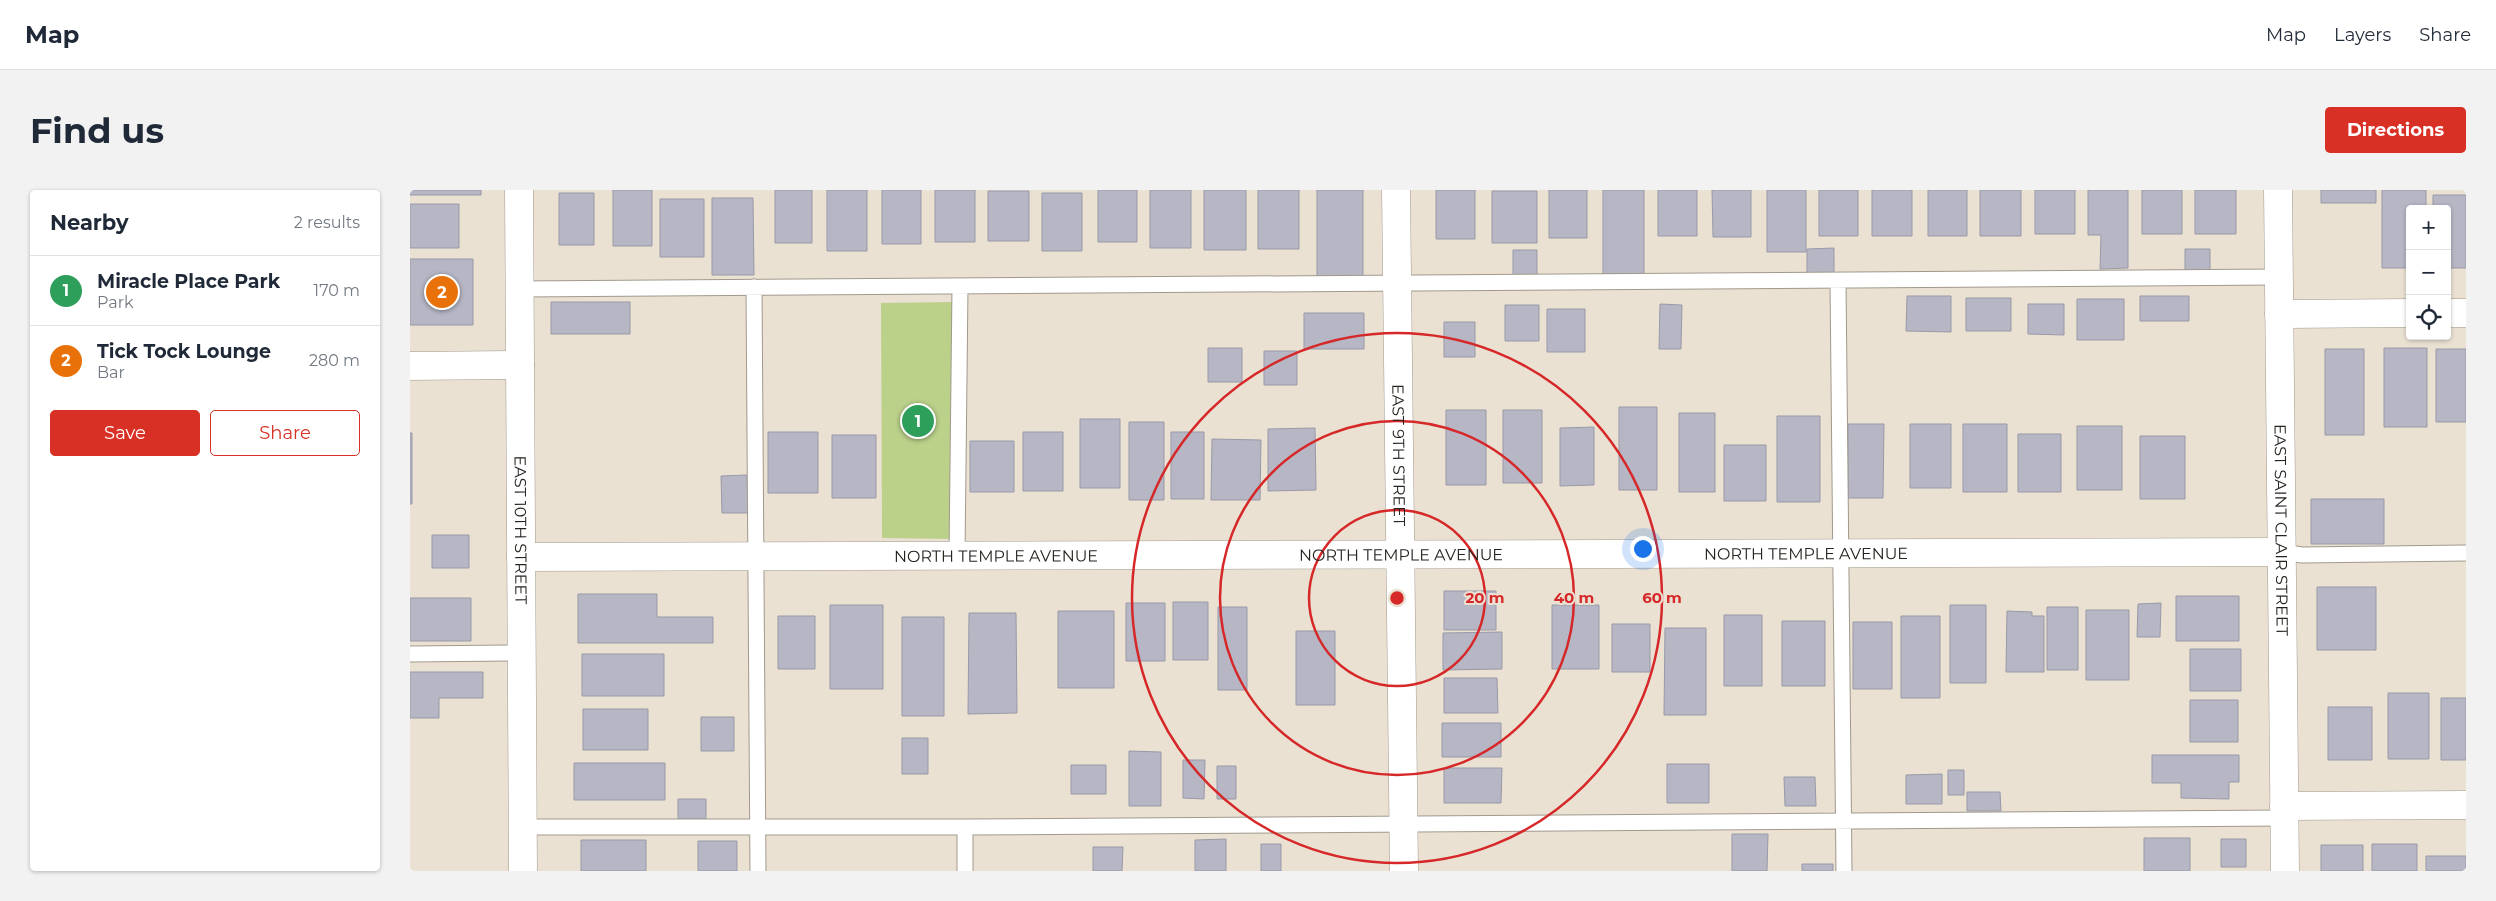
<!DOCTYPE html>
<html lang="en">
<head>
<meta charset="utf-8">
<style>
  :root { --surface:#fff; --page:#f2f2f3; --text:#1f2937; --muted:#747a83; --line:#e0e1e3; --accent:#d93025 }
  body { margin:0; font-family:Montserrat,sans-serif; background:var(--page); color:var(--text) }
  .controls { position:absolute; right:15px; top:15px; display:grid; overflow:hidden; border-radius:5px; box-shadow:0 1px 4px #0004 }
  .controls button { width:45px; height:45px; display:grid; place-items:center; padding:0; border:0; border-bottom:1px solid var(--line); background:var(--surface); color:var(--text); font:25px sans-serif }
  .you { position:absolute; left:1232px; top:358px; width:18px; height:18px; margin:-12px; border:4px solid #fff; border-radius:50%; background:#1a73e8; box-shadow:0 0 0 8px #1a73e833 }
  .badge { display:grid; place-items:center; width:32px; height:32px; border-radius:50%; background:var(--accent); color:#fff; font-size:16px; font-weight:700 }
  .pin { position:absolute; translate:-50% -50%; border:2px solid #fff; box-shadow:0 1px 5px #0006 }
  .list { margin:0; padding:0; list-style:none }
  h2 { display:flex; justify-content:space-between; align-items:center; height:65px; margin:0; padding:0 20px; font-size:21px }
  h2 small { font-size:16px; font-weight:400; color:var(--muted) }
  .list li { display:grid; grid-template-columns:32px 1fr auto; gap:15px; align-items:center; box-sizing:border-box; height:70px; padding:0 20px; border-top:1px solid var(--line) }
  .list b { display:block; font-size:19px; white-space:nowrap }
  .list p { margin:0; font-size:16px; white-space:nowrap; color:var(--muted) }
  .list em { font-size:16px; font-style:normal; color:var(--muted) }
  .actions { display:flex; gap:10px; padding:15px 20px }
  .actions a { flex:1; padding:11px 0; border:1px solid var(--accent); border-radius:5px; text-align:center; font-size:18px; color:var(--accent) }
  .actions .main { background:var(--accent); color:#fff }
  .icon { flex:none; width:28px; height:28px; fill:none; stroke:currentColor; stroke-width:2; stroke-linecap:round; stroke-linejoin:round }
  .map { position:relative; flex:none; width:2056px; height:681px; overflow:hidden; border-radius:5px }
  header { display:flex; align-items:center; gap:30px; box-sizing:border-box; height:70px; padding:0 25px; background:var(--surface); border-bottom:1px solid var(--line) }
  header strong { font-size:24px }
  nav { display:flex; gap:28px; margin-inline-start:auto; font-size:18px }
  .intro { display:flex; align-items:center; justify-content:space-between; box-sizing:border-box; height:120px; padding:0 30px }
  h1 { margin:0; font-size:35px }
  .button { padding:12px 22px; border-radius:5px; background:var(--accent); color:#fff; font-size:18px; font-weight:700 }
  main { display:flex; gap:30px; padding:0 30px }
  aside { flex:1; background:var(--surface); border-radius:5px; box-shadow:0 1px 4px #0004 }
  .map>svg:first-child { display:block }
  .green { fill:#bbd18a }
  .building { fill:#b6b6c5; stroke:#9999a7 }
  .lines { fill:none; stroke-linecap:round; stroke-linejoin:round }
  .service-casing { stroke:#a1998c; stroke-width:17 }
  .minor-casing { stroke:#a1998c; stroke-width:29 }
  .secondary-casing { stroke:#a1998c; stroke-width:29 }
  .service { stroke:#fff; stroke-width:15 }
  .minor { stroke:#fff; stroke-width:28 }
  .secondary { stroke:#fff; stroke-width:28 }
  .ring { fill:none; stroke:#d62828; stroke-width:2.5 }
  .labels { text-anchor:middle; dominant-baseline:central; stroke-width:4; stroke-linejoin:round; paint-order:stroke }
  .street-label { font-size:16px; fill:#26231e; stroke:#eae1d3 }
  .centre { fill:#d62828; stroke:#eae1d3; stroke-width:2.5 }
  .ring-label { font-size:15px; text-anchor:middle; font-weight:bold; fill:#d62828; stroke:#eae1d3; stroke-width:4; stroke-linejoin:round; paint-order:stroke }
</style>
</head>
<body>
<header>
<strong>Map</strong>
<nav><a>Map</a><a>Layers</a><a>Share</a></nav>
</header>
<div class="intro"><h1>Find us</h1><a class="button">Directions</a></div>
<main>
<aside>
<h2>Nearby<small>2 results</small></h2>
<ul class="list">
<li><span class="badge" style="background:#2e9e5b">1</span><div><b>Miracle Place Park</b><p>Park</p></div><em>170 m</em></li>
<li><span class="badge" style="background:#e8710a">2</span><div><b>Tick Tock Lounge</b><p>Bar</p></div><em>280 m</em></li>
</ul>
<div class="actions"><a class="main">Save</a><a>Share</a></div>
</aside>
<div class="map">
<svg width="2056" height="681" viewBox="0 0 2056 681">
  <rect width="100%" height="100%" fill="#eae1d3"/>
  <path class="green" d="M547,112L544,349L472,348L471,113Z"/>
  <path class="building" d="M0,0H71V5H0Z
    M203,0H242V56H203Z
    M365,0H402V53H365Z
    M417,0H457V61H417Z
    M472,0H511V54H472Z
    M525,0H565V52H525Z
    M688,0H727V52H688Z
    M740,0H781V58H740Z
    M794,0H836V60H794Z
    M848,0H889V59H848Z
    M907,0H953V89H907Z
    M1026,0H1065V49H1026Z
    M1139,0H1177V48H1139Z
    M1193,0H1234V84H1193Z
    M1248,0H1287V46H1248Z
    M1302,0H1341V47H1303Z
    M1357,0H1396V62H1357Z
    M1409,0H1448V46H1409Z
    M1462,0H1502V46H1462Z
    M1518,0H1557V46H1518Z
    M1570,0H1611V46H1570Z
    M1625,0H1665V44H1625Z
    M1678,0H1718V78L1690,79L1691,45H1678Z
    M1732,0H1772V44H1732Z
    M1785,0H1826V44H1785Z
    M1911,0H1966V13H1911Z
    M1972,0H2016V19H2000V78H1972Z
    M578,1H619V51H578Z
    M1082,1H1127V53H1082Z
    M149,3H184V55H149Z
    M632,3H672V61H632Z
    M2023,5H2056V78H2037V19H2023Z
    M302,8H343L344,85H302Z
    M250,9H294V67H250Z
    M0,14H49V58H0Z
    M1424,58V83L1397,85V59Z
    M1775,59H1800V84H1775Z
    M1103,60H1127V86H1103Z
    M0,69H63V135H0Z
    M1497,106H1541V142L1496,141Z
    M1730,106H1779V131H1730Z
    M1556,108H1601V141H1556Z
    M1667,109H1714V150H1667Z
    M141,112H220V144H141Z
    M1250,114L1272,115L1271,159H1249Z
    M1618,114H1654V145L1618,144Z
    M1095,115H1129V151H1095Z
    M1137,119H1175V162H1137Z
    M894,123H954V159H894Z
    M1034,132H1065V167H1034Z
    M798,158H832V192H798Z
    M1974,158H2017V237H1974Z
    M1915,159H1954V245H1915Z
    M2026,159H2056V232H2026Z
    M854,161H887V195H854Z
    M1209,217H1247V300H1209Z
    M1036,220H1076V295H1036Z
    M1093,220H1132V293H1093Z
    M1269,223H1305V302H1269Z
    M1367,226H1410V312H1367Z
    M670,229H710V298H670Z
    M719,232H754V310H719Z
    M1438,234H1474L1473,308H1438Z
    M1500,234H1541V298H1500Z
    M1553,234H1597V302H1553Z
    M1667,236H1712V300H1667Z
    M1184,237V295L1150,296V238Z
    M905,238L906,300L858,301V239Z
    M358,242H408V303H358Z
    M613,242H653V301H613Z
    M761,242H794V309H761Z
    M0,243H2V314H0Z
    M1608,244H1651V302H1608Z
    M422,245H466V308H422Z
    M1730,246H1775V309H1730Z
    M802,249L851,250L850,310H801Z
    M560,251H604V302H560Z
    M1314,255H1356V311H1314Z
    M337,285L338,323H312L311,286Z
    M1901,309H1974V354H1901Z
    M22,345H59V378H22Z
    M1907,397H1966V460H1907Z
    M1034,401H1086V440H1034Z
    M168,404H247V427H303V453H168Z
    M1766,406H1829V451H1766Z
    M0,408H61V451H0Z
    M763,412H798V470H763Z
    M716,413H755V471H716Z
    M1751,413L1750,447H1727L1728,414Z
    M420,415H473V499H420Z
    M1142,415H1189V479H1142Z
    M1540,415H1576V493H1540Z
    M808,417H837V500H808Z
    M1637,417H1668V480H1637Z
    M1676,420H1719V490H1676Z
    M648,421H704V498H648Z
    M1597,421L1622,422V426H1634V482H1596Z
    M559,423H606L607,523L558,524Z
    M1314,425H1352V496H1314Z
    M368,426H405V479H368Z
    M1491,426H1530V508H1491Z
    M492,427H534V526H492Z
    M1372,431H1415V496H1372Z
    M1443,432H1482V499H1443Z
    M1202,434H1240V482H1202Z
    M1255,438H1296V525H1254Z
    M886,441H925V515H886Z
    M1092,442V479L1033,480V443Z
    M1780,459H1831V501H1780Z
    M172,464H254V506H172Z
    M0,482H73V508H29V528H0Z
    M1034,488H1087L1088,523H1034Z
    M1978,503H2019V569H1978Z
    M2031,508H2056V570H2031Z
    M1780,510H1828V552H1780Z
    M1918,517H1962V570H1918Z
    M173,519H238V560H173Z
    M291,527H324V561H291Z
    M1032,533H1091V567H1032Z
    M492,548H518V584H492Z
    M719,561L751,562V616H719Z
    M1742,565H1829V592H1819V609L1771,608V593H1742Z
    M773,570H795L794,609L773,608Z
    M164,573H255V610H164Z
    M1257,574H1299V613H1257Z
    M661,575H696V604H661Z
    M807,576H826V609H807Z
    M1034,578H1092L1091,613H1034Z
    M1538,580H1554V605H1538Z
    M1532,584V614H1496V585Z
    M1374,587H1405L1406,616H1375Z
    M1557,602H1590L1591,621H1557Z
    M268,609H296V629H268Z
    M1322,644H1358L1357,681H1322Z
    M1734,648H1780V681H1734Z
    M816,649V681H785V650Z
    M1811,649H1836V677H1811Z
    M171,650H236V681H171Z
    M288,651H327V681H288Z
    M851,654H871V681H851Z
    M1962,654H2007V681H1962Z
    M1911,655H1953V681H1911Z
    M683,657H713L712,681H683Z
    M2016,666H2056V681H2016Z
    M1392,674H1423V681H1392Z"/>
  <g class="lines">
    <defs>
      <path id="service" d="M1428,91L1434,681
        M344,97L348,681
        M110,99L1868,87
        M1872,362L1892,365L2056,363
        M547,366L550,97
        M0,464L112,463
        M113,637H555L1874,628
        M555,637V681"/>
      <g id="minor">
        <path id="s1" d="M986,0L994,681"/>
        <path id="s2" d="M1868,0L1875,681"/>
        <path d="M2037,123H2056"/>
        <path d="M1869,124L2000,123"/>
        <path d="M0,176L110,175"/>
        <path id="s3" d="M111,367L1872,362"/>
        <path d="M1874,616L2056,615"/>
      </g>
      <g id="secondary">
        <path id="s4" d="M109,0L113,681"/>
      </g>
    </defs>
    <use href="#service" class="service-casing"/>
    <use href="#minor" class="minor-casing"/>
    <use href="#secondary" class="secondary-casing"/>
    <use href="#service" class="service"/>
    <use href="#minor" class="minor"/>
    <use href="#secondary" class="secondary"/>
  </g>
  <g class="ring">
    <circle cx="987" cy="408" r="88"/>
    <circle cx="987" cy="408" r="177"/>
    <circle cx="987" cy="408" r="265"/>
  </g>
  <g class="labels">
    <g class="street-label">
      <text stroke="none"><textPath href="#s1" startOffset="265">EAST 9TH STREET</textPath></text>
      <text stroke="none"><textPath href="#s2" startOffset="340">EAST SAINT CLAIR STREET</textPath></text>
      <text stroke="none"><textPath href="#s4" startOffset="340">EAST 10TH STREET</textPath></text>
      <text stroke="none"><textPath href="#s3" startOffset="1285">NORTH TEMPLE AVENUE</textPath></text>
      <text stroke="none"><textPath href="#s3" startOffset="880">NORTH TEMPLE AVENUE</textPath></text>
      <text stroke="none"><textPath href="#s3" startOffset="475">NORTH TEMPLE AVENUE</textPath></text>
    </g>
  </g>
  <circle cx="987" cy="408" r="8" class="centre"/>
  <g class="ring-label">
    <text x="1075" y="413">20 m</text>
    <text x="1164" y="413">40 m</text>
    <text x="1252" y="413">60 m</text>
  </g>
</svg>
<div class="controls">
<button>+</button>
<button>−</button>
<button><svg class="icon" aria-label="locate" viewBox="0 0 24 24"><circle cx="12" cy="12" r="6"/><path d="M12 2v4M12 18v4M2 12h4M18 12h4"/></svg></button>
</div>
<div class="you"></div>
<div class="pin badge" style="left:508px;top:231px;background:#2e9e5b">1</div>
<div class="pin badge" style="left:32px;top:102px;background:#e8710a">2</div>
</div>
</main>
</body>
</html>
